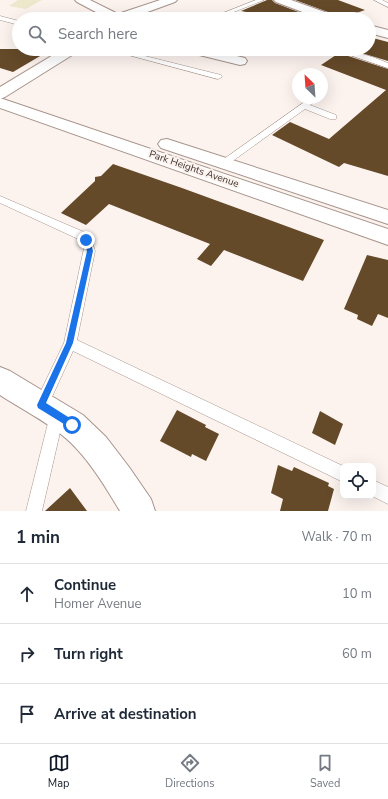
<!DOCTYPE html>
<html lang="en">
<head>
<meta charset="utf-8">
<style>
  :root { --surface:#fff; --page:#f2f2f3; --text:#1f2937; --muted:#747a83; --line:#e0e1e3; --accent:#111827 }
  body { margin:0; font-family:"Nunito Sans",sans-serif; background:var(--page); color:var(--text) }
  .controls { position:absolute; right:12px; bottom:12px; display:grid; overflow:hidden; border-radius:8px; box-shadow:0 4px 16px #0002 }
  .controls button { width:36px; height:36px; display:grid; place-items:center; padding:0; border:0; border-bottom:1px solid var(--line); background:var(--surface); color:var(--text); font:20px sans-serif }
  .compass { position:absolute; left:292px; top:68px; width:36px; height:36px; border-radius:50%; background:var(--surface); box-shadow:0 4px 16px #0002; rotate:335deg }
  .stop { position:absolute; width:12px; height:12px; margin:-9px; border:3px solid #1a73e8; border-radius:50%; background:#fff }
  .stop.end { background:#1a73e8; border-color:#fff; box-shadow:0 1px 4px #0008 }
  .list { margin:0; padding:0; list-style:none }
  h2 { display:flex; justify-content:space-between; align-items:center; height:52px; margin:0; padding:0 16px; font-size:17px }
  h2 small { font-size:13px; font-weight:400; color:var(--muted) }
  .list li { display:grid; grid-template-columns:26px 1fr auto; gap:12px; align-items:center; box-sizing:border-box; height:60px; padding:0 16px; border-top:1px solid var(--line) }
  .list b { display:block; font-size:15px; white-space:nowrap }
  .list p { margin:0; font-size:13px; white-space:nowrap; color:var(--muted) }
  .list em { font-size:13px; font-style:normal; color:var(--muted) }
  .icon { flex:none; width:22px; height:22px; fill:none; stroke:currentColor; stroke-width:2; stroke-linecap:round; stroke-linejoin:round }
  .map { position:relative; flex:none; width:388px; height:511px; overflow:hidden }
  .search { position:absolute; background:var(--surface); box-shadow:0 4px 16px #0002; left:12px; right:12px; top:12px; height:44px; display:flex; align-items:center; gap:10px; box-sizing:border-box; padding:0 14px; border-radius:22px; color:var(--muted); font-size:15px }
  .sheet { height:232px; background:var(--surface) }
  nav { display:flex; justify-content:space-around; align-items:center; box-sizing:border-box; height:56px; border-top:1px solid var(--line); background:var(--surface); font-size:11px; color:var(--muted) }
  nav a { display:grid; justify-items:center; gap:2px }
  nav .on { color:var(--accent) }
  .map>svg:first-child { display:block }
  .green { fill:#ede8cb }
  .building { fill:#654a29 }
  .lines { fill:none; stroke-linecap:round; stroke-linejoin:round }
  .lane-casing { stroke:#a7938b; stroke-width:1 }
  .street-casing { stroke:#a7938b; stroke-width:2 }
  .secondary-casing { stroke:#a7938b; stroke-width:2 }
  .lane { fill:#fff; fill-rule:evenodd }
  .street { fill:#fff; fill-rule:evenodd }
  .secondary { fill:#fff; fill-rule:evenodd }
  .route { fill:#1a73e8 }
  .labels { text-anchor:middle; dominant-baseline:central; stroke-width:4; stroke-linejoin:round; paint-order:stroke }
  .street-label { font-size:10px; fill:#3d3532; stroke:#fcf3ef }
</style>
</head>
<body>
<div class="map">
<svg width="388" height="511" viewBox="0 0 388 511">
  <rect width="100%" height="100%" fill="#fcf3ef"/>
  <path class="green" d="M18,0H42L26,9L9,6Z"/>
  <path class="building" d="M267,0H272L275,3L317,19H282L241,11Z
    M295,0H338L365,10L339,19L336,15Z
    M369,37L388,42V61L348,49H369Z
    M0,49H52L13,72L0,68Z
    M339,53L388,69V176L344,163L339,167L272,135L290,122L329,139L386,90L321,65Z
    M113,164L182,188L324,240L303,281L224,250L211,266L197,259L210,244L109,204L86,225L61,213L95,181V177L101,176Z
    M367,255L388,260V318L378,314L372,326L357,319L358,315L344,309Z
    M177,410L206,425L205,427L219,434L206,461L192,454L191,457L160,441Z
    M320,411L343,424L335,445L312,433Z
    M278,465L292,471L294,467L329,483L328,486L334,489L328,511H280L283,499L271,493Z
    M70,488L87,511H45Z"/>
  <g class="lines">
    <defs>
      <path id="lane" d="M256,0H264L216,19H208Z
        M374,0H382L388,3V7Z
        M0,16L19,21V25L0,20Z
        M106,49H117L221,75L222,77L218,79Z
        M332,49C350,49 371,56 388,63V68Z
        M310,98H319L310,105L336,115V119H330L305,109L227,165H221L219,163L221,161Z
        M0,196L84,232L91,239L95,251L77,340L343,466V482L73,351L46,410L41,412L36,410L34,405L64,343L84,248L83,244L76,238L0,203Z
        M57,408L62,410L64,415L42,511H26L50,415L52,410Z
        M373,480L388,487V504L372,496H373Z"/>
      <path id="street" d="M75,0H90L118,14L160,0H177L175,2L128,19H109L77,2Z
        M274,0H291L336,16L338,19H321L276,2Z
        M369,25L388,30V38L369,33Z
        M63,49H79L77,52L5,97L0,99V87Z
        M185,49H208L245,58L247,61L245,64L240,65L187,52Z
        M0,367L10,371L83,415L106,437L129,467L151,499L155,511H120C105,486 86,454 62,435C45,421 20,408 0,395Z"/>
      <path id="secondary" d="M0,98L388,229V245L0,108Z
        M167,139L388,210V224L161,148L158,144L161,140Z"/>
    </defs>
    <use href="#lane" class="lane-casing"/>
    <use href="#street" class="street-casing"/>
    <use href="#secondary" class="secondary-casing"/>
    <use href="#lane" class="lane"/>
    <use href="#street" class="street"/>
    <use href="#secondary" class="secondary"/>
  </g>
  <path class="route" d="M86,238L90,240L93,251L73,343L46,403L76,422L77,425L76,428L72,429L38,408L37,405L66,343L87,251L83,240Z"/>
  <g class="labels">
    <g class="street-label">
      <text transform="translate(194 169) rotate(19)">Park Heights Avenue</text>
    </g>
  </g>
</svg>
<div class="controls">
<button><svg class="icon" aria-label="locate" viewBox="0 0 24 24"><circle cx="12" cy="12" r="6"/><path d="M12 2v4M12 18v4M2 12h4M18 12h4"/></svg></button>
</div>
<svg class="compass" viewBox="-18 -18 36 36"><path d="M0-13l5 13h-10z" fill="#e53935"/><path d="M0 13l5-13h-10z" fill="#747a83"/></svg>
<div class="stop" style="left:72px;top:425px"></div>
<div class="stop end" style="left:86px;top:240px"></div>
<div class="search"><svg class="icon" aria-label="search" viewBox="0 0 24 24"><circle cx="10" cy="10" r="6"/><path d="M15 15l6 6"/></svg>Search here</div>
</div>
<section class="sheet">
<h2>1 min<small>Walk · 70 m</small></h2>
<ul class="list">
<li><svg class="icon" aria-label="ahead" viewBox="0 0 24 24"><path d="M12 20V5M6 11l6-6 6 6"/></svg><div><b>Continue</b><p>Homer Avenue</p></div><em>10 m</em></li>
<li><svg class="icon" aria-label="right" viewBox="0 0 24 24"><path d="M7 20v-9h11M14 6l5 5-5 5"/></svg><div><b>Turn right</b></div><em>60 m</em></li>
<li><svg class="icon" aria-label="arrive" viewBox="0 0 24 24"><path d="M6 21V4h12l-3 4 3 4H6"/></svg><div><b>Arrive at destination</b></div></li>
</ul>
</section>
<nav>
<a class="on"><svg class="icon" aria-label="map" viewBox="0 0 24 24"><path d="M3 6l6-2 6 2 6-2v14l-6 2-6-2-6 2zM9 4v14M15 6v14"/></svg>Map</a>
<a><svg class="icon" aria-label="directions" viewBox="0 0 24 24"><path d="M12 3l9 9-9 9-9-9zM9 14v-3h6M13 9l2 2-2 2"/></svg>Directions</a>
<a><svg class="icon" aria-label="saved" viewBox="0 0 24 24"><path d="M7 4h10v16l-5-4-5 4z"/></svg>Saved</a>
</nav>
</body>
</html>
